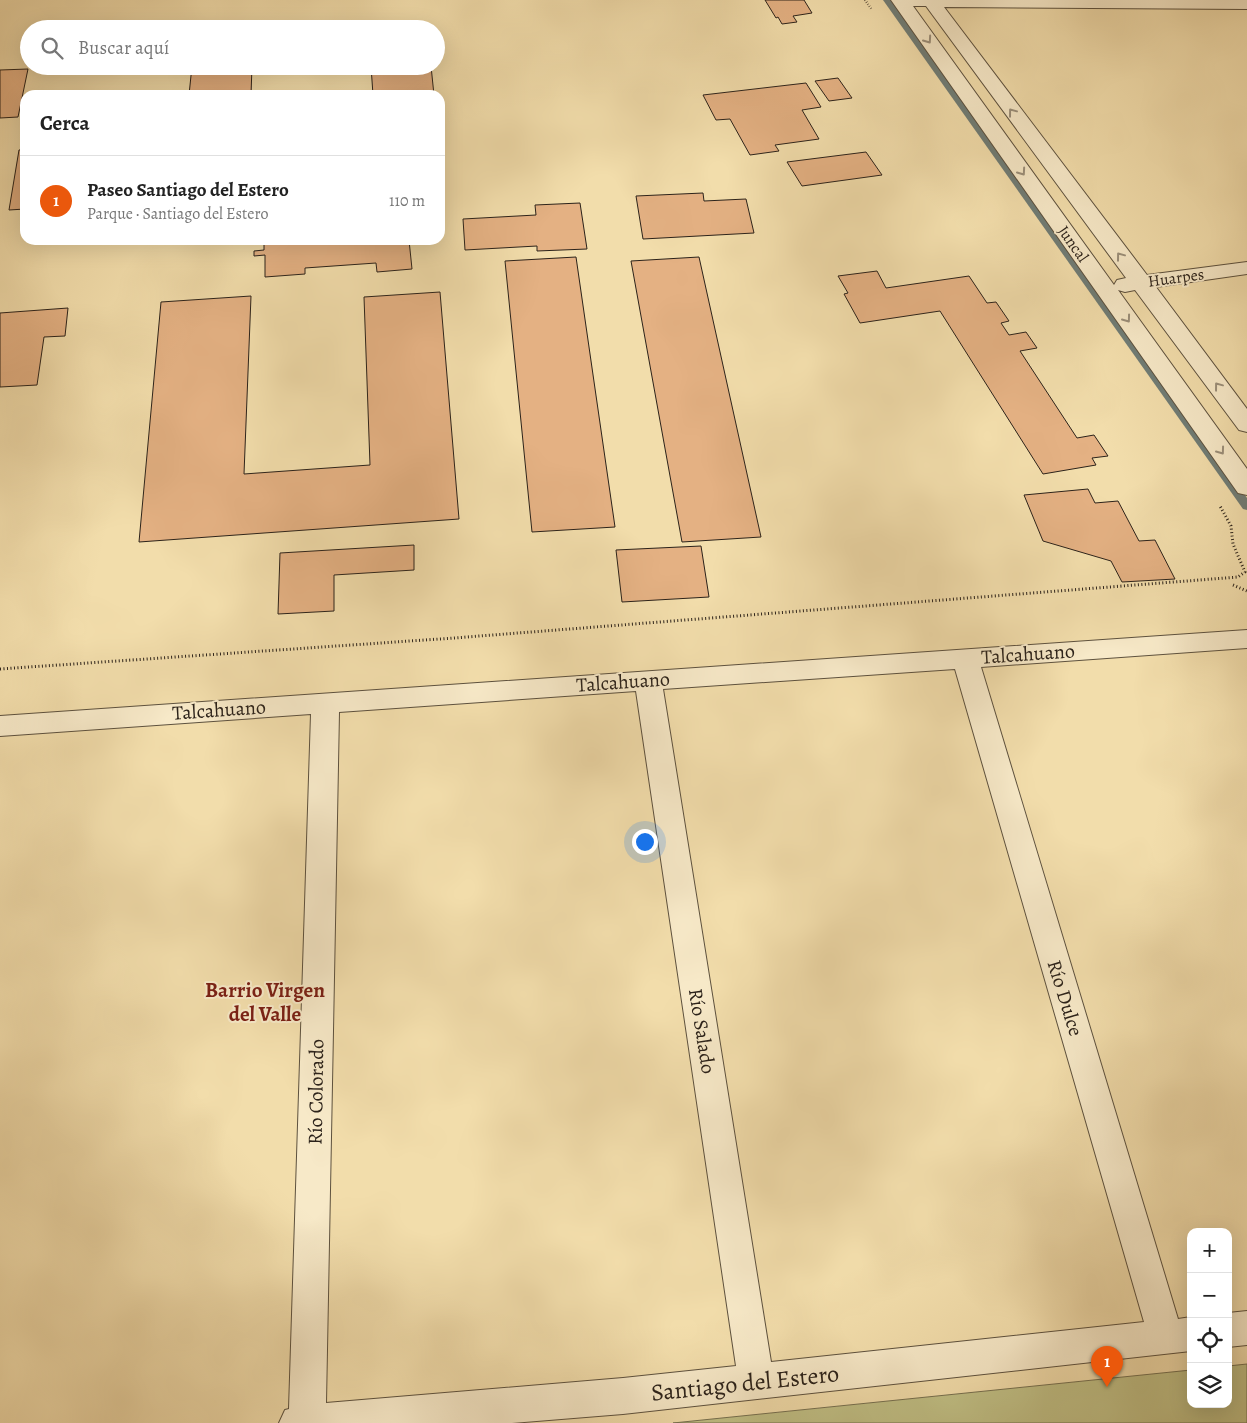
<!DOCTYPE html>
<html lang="es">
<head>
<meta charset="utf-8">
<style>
  :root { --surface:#fff; --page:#f6f6f6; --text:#222; --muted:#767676; --line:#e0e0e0; --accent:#ea580c }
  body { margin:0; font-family:Alegreya,serif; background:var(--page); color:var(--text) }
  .controls { position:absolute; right:15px; bottom:15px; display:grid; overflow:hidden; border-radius:10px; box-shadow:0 5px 20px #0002 }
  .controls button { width:45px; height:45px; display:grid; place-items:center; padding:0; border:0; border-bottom:1px solid var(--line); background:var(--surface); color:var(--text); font:25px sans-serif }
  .you { position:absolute; left:644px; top:841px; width:18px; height:18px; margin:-12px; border:4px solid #fff; border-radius:50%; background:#1a73e8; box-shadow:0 0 0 8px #1a73e833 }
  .badge { display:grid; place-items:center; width:32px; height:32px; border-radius:50%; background:var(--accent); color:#fff; font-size:16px; font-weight:700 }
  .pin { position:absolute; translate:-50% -41px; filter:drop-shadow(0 1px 2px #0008) }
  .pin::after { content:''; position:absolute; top:26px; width:18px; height:15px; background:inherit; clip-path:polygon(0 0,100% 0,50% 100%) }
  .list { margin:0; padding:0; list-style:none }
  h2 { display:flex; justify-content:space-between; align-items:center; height:65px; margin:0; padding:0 20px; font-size:21px }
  h2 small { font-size:16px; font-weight:400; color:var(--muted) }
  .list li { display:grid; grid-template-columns:32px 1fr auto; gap:15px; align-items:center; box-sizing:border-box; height:90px; padding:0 20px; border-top:1px solid var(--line) }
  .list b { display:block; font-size:19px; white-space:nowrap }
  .list p { margin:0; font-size:16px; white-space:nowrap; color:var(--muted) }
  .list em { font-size:16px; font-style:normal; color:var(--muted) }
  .icon { flex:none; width:28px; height:28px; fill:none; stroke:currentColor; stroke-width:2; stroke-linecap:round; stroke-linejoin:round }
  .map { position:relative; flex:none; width:1247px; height:1423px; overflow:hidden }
  .search { position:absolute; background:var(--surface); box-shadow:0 5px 20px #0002; left:20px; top:20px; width:425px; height:55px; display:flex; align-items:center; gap:12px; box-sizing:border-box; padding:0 18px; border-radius:28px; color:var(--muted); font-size:19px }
  .panel { position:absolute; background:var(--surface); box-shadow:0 5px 20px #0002; left:20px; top:90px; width:425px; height:155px; border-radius:15px }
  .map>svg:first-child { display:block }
  .green { fill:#c0bf85; stroke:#767050 }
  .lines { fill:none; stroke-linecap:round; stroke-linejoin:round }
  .stream { fill:#707d76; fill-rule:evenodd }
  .building { fill:#e4b183; stroke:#2b221a }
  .minor-casing { stroke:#5d513e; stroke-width:2 }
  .path-far1 { stroke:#2b221a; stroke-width:2.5; stroke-dasharray:0.5 2; stroke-linecap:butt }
  .path { stroke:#2b221a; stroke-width:3; stroke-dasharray:1 2.5; stroke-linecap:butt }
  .minor { fill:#f7e9c8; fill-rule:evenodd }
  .oneway { stroke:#9b8f7a }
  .labels { text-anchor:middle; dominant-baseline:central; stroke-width:4; stroke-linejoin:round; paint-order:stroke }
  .far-street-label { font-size:16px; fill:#2b221a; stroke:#f7e9c8 }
  .street-label { font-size:20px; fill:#2b221a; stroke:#f7e9c8 }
  .neighbourhood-label { font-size:21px; font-weight:bold; fill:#7a1f14; stroke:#f7e9c8 }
  .near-street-label { font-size:24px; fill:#2b221a; stroke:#f7e9c8 }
</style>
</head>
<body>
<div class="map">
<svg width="1247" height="1423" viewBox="0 0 1247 1423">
  <rect width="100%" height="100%" fill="#f2ddab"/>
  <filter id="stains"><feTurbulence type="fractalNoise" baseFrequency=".004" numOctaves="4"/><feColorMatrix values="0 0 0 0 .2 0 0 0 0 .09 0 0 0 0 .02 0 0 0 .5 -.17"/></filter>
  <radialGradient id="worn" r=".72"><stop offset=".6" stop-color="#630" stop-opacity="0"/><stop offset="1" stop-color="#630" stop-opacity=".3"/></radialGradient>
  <path class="green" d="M1247,1364V1423H673L1191,1370V1404H1228V1366Z"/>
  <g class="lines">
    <path class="stream" d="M883,0H891L1247,498V510L1243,509Z"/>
  </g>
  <path class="building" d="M765,0H804L812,13L793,16L797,22L782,24L778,17L776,18Z
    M192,66H252L251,95H189Z
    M371,66H431L434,95H373Z
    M28,69L18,117L0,118V70Z
    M838,78L852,98L829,101L815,81Z
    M806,83L821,107L802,110L819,139L775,145L779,151L750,155L730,119L716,120L703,95Z
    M25,149V209L9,210L19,150Z
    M866,152L882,175L802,186L787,162Z
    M703,193L704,201L746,199L754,233L643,239L636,196Z
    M580,203L587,249L537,251V246L465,250L463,219L536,215L535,205Z
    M264,240H409L412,269L377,272L376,263L305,268V274L265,277V255L254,256V251L264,250Z
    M576,257L615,527L532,532L505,261Z
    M699,257L761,537L682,542L631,261Z
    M877,271L886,288L969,276L987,303L996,302L1009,321L1001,323L1009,335L1026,332L1037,348L1020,351L1077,438L1094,435L1108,456L1092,458L1096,465L1043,474L940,311L860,323L844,294L848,293L838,276Z
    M440,292L459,519L139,542L161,302L251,296L244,474L370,465L364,297Z
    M68,308L65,336L44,337L37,385L0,387V313Z
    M1088,489L1095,503L1118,501L1139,541L1155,540L1175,579L1122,582L1111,561L1043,541L1024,495Z
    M414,545V570L334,575V611L278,614L280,553Z
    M701,546L709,597L622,602L616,550Z"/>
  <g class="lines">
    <defs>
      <path id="minor" d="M891,0H1247V9L944,7L1147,275L1247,262V274L1156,287L1247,409V432L1239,430L1135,290L1125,292L1118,290L1247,469V495L1238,493ZM913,6H926L1126,278L1117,280L1114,285Z
        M1247,630V648L981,667L1178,1319L1191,1317V1351L623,1414L512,1423H279L285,1410L289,1409L311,714L0,736V716ZM955,669L1144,1322L771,1362L663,689ZM636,691L736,1366L623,1378L326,1403L339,712Z
        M1247,1311V1345L1228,1347V1313Z"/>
    </defs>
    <use href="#minor" class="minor-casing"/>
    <path class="path-far1" d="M865,0L872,10"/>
    <path class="path" d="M1233,585L1247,591
      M0,669L454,638L1238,577L1245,572L1233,544L1231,526L1220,506"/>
    <use href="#minor" class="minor"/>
  </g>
  <defs><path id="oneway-chevron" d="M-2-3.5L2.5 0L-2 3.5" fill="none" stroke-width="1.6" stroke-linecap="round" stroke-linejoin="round" transform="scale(1.25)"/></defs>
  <g class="oneway">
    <use href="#oneway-chevron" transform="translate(928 40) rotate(55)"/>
    <use href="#oneway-chevron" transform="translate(1012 112) rotate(-127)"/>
    <use href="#oneway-chevron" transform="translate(1022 172) rotate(55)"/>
    <use href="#oneway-chevron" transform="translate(1120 256) rotate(-127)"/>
    <use href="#oneway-chevron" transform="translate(1127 319) rotate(54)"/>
    <use href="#oneway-chevron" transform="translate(1218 386) rotate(-127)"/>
    <use href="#oneway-chevron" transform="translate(1221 451) rotate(54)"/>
  </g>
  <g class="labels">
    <g class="far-street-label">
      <text transform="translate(1073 244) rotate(55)">Juncal</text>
      <text transform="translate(1176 278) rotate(-8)">Huarpes</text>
    </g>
    <g class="street-label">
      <text transform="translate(1028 654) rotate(-4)">Talcahuano</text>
      <text transform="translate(623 682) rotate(-4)">Talcahuano</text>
      <text transform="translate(219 710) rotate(-4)">Talcahuano</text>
      <text transform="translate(1065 998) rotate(73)">Río Dulce</text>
      <text transform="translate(702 1031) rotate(81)">Río Salado</text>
      <text transform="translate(316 1092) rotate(-89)">Río Colorado</text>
    </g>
    <g class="neighbourhood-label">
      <text x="265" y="990">Barrio Virgen<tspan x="265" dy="24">del Valle</tspan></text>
    </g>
    <g class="near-street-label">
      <text transform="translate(745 1383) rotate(-6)">Santiago del Estero</text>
    </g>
  </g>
  <rect width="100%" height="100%" filter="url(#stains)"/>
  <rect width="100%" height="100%" fill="url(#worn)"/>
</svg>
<div class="controls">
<button>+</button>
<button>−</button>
<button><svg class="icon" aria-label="locate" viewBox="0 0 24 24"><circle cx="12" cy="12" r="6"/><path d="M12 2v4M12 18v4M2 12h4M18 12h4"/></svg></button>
<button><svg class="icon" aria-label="layers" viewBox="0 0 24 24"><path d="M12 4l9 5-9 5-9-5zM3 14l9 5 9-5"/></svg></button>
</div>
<div class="you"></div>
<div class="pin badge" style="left:1107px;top:1387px">1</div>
<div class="search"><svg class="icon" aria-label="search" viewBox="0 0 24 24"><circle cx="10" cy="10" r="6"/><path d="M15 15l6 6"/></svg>Buscar aquí</div>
<section class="panel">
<h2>Cerca<small></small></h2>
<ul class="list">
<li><span class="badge">1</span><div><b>Paseo Santiago del Estero</b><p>Parque · Santiago del Estero</p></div><em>110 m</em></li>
</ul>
</section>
</div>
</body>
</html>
